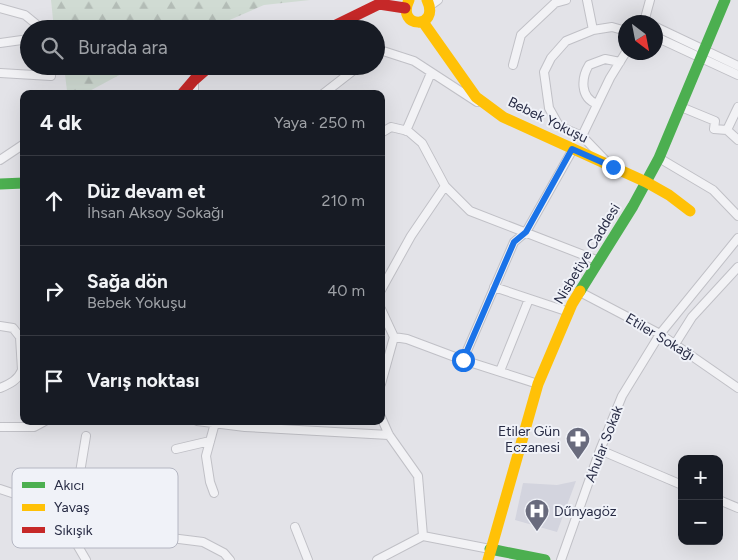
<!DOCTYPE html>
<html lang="tr">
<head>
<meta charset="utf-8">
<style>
  :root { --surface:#171b24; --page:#20242c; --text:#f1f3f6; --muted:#9ea1a6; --line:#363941 }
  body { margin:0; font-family:Figtree,sans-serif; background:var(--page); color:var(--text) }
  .controls { position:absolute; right:15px; bottom:15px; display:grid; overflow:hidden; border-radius:10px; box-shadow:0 5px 20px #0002 }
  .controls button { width:45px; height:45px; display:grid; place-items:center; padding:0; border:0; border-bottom:1px solid var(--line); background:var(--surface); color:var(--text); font:25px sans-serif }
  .compass { position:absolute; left:618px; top:15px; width:45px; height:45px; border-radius:50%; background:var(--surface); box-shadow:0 5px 20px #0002; rotate:148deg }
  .stop { position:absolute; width:15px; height:15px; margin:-11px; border:4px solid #1a73e8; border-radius:50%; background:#fff }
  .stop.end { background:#1a73e8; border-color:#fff; box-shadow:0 1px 5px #0008 }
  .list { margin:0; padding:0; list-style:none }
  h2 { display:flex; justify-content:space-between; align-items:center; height:65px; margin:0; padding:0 20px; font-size:21px }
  h2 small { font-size:16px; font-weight:400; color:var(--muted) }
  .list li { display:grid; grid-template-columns:32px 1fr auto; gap:15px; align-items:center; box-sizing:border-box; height:90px; padding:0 20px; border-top:1px solid var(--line) }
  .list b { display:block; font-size:19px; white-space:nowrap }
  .list p { margin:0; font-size:16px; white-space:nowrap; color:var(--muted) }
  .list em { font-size:16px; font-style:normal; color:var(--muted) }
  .icon { flex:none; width:28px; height:28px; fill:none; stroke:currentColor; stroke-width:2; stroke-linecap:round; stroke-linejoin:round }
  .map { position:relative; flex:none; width:738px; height:560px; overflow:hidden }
  .search { position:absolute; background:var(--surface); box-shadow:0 5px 20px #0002; left:20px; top:20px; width:365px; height:55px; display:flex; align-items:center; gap:12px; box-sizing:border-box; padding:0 18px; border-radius:28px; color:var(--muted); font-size:19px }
  .panel { position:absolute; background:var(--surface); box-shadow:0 5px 20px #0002; left:20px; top:90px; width:365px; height:335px; border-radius:10px }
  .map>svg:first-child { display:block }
  .built { fill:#d3d4de }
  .forest { fill:url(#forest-firs) }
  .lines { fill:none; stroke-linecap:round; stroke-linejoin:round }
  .street-casing { stroke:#c0c0c6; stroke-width:10 }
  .street { stroke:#f2f2f5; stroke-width:8 }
  .fast { stroke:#4caf50; stroke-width:11 }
  .slow { stroke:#ffc107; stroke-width:11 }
  .jam { stroke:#c62828; stroke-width:11 }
  .route { stroke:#1a73e8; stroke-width:6 }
  .labels { text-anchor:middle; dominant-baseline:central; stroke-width:4; stroke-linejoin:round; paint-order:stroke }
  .street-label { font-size:14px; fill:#272b44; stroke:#f0f2f8 }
  .poi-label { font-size:14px; fill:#272b44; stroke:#f0f2f8; text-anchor:end }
  .key { fill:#f0f2f8; stroke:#b4b6c2; stroke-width:1 }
  .key-label { font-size:14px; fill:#272b44 }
</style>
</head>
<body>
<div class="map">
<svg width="738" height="560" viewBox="0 0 738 560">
  <defs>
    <pattern id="forest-firs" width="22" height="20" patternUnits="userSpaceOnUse" patternTransform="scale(1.25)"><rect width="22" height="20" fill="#d0dbd3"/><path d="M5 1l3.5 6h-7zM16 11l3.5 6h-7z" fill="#b3bcb6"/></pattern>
  </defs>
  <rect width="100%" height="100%" fill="#e3e3e8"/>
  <path class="built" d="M576,481L557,532L515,520L523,483L557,485Z"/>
  <path class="forest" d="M51,0H310L264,5L209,29H54Z
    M64,66H136L84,94H73L67,91Z"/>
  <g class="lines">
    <defs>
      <path id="street" d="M587,0L593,30
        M431,5L438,0
        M0,8L25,15L36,24V29
        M644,22L650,0
        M656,27L738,66
        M656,37L738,75
        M0,43L29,39
        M376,53L380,50L414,61L477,102
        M513,65L521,35L555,3L566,0
        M0,73L51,76
        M194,94V80
        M323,94L359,66
        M597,104C580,98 581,78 589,65L605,59L620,62
        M681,107L715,121L714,129L727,130
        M738,107L727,130L738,140
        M406,131L431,73
        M381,133L391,127L408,131L422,143L445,186L470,211L599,261
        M582,136L610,78L626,52
        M659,158L713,190L738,216
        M0,160L24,144
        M608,163L582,136L559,126L549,108L544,72L551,58L566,41L593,30L612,27L626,31
        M494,287L569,312
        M381,290L411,236L445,186
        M580,292L660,334L738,388
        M381,309L394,337L381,384
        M0,326L13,328L20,337L22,370C18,380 10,384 0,388
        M394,337L407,339L463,360L538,384
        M675,344L692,317L738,267
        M463,360L514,242L526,232L573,149
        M500,371L529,299
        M381,417L389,435L418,476L423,536
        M197,421L245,427L389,435
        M0,427H34L45,421
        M86,436L73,515L72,536L86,560
        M176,449L210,441
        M600,450L682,485
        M0,489L66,511L73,515L171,538L203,542L224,553L230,560
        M214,493L210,482L206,456L215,423
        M719,500L738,508
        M295,527L308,560
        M423,536L490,549
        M377,560L423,536
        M561,560L600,450L622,396L660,334L738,238"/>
    </defs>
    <use href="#street" class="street-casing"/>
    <use href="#street" class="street"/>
    <path class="fast" d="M0,184L24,183
      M580,291L633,206L659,158L725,0
      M490,549L545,560"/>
    <path class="slow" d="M409,0C395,29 441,30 427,0
      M423,22L476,97L503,117L646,182L669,195L690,211
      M488,560L538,384L572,304L580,291"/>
    <path class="jam" d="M328,29L379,4L405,8
      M182,94L194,80L210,66"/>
  </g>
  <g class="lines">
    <path class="route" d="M463,360L514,242L526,232L572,149L613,167"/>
  </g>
  <defs>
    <symbol id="pharmacy-pin" viewBox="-11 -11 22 30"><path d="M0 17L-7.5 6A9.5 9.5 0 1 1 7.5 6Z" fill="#696b7d" stroke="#f0f2f8"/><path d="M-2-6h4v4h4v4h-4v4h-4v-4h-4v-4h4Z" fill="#fff"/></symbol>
    <symbol id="hospital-pin" viewBox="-11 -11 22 30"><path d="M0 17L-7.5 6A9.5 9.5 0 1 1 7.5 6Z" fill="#696b7d" stroke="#f0f2f8"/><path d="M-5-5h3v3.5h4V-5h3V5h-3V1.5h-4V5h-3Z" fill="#fff"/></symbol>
  </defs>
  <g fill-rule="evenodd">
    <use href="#pharmacy-pin" x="564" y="425" width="28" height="38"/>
    <use href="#hospital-pin" x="523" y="497" width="28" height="38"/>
  </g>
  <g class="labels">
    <g class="street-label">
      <text transform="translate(548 120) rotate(26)">Bebek Yokuşu</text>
      <text transform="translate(587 254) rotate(-59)">Nisbetiye Caddesi</text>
      <text transform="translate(660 337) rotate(31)">Etiler Sokağı</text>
      <text transform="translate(604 444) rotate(-69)">Ahular Sokak</text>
    </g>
    <g class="poi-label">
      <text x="560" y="431">Etiler Gün<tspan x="560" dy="16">Eczanesi</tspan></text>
      <text x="554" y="511" text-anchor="start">Dűnyagöz</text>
    </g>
  </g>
  <rect x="12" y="468" width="166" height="80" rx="8" class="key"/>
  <rect x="22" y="482" width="23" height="6" fill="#4caf50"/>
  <rect x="22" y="504" width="23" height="7" fill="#ffc107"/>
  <rect x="22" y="527" width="23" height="6" fill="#c62828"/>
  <g class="key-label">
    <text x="54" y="490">Akıcı</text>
    <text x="54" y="512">Yavaş</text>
    <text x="54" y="535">Sıkışık</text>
  </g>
</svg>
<div class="controls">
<button>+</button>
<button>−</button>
</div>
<svg class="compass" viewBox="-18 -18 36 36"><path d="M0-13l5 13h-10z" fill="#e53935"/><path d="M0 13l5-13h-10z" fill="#9ea1a6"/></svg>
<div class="stop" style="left:463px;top:360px"></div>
<div class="stop end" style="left:613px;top:167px"></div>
<div class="search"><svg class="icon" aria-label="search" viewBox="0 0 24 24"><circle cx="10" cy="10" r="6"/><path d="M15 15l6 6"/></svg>Burada ara</div>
<section class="panel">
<h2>4 dk<small>Yaya · 250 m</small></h2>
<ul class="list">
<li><svg class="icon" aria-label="ahead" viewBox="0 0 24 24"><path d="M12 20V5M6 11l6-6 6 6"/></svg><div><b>Düz devam et</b><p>İhsan Aksoy Sokağı</p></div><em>210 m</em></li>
<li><svg class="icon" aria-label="right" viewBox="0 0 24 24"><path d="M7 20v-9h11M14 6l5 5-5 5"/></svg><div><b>Sağa dön</b><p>Bebek Yokuşu</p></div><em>40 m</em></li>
<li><svg class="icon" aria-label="arrive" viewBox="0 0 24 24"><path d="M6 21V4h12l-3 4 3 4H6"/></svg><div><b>Varış noktası</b></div></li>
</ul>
</section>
</div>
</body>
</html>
